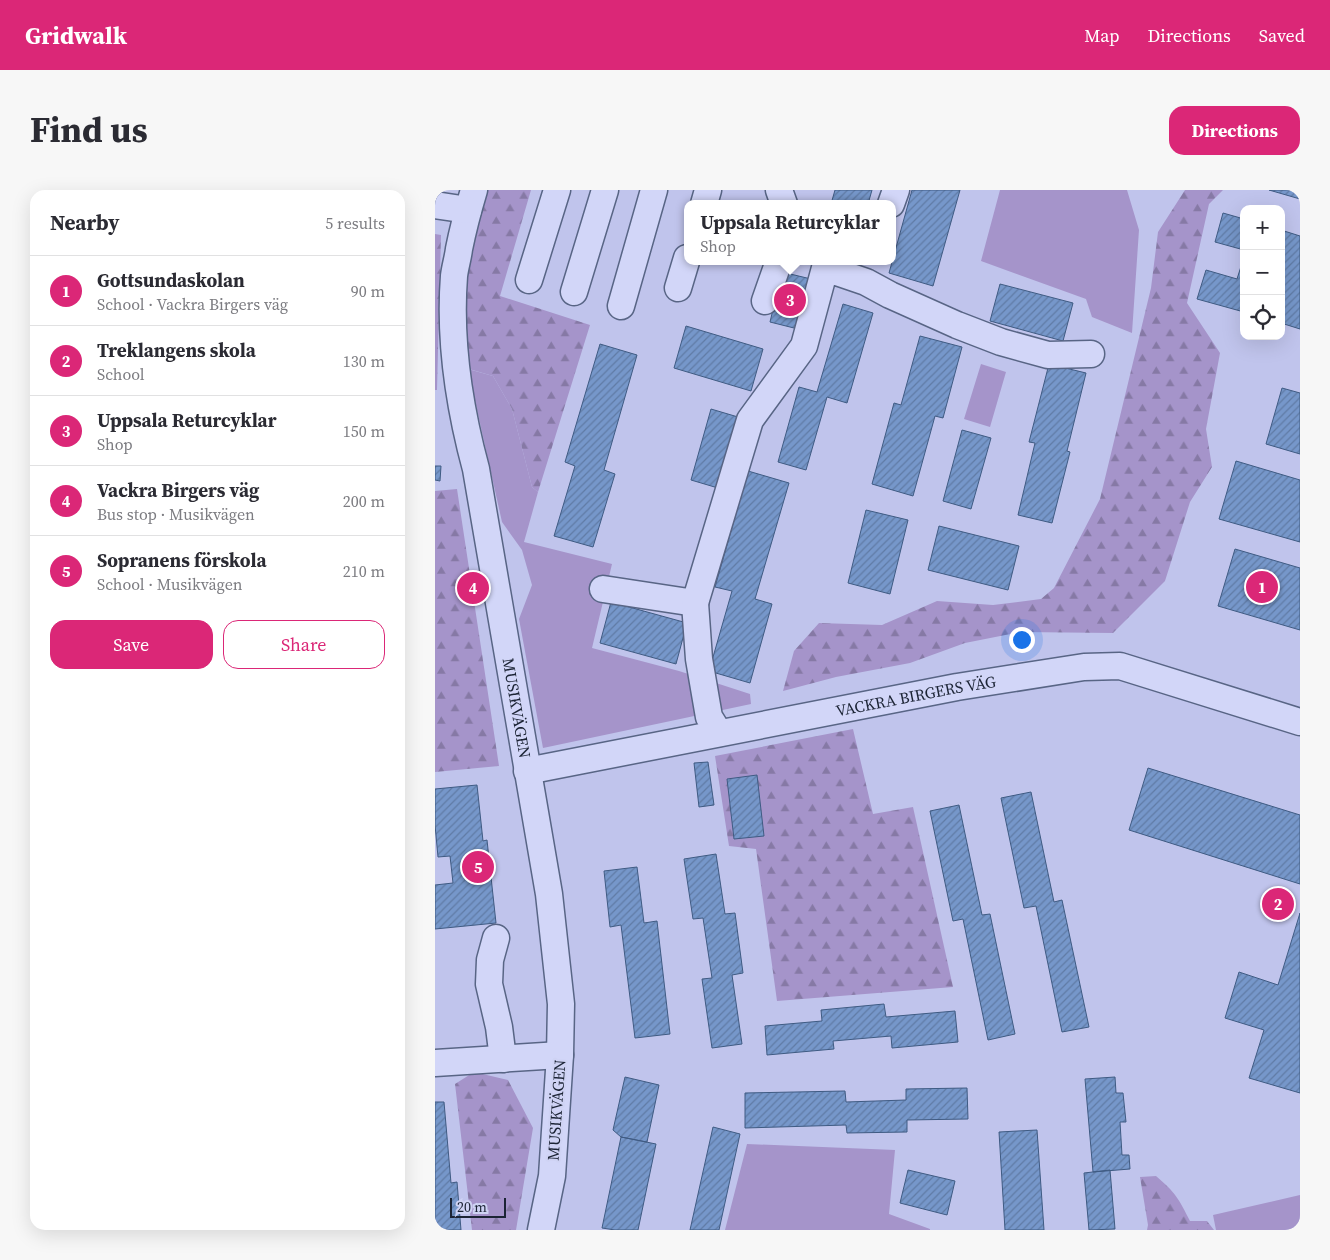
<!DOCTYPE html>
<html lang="en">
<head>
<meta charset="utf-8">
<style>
  :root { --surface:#fff; --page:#f7f7f7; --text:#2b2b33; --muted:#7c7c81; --line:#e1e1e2; --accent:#db2777 }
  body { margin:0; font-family:"Source Serif 4",serif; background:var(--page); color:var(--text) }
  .controls { position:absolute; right:15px; top:15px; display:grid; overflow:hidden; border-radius:10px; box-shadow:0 5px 20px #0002 }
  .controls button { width:45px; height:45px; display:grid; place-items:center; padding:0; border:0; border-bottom:1px solid var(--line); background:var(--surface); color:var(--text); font:25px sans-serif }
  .scale { position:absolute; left:15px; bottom:12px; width:56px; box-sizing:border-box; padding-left:5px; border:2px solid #1c2435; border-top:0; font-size:14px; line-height:18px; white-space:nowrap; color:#1c2435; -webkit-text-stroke:4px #cfd3f4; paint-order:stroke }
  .you { position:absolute; left:586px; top:449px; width:18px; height:18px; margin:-12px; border:4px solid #fff; border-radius:50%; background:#1a73e8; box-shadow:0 0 0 8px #1a73e833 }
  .badge { display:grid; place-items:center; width:32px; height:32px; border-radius:50%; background:var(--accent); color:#fff; font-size:16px; font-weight:700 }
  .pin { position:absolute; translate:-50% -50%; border:2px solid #fff; box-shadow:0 1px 5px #0006 }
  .popup { position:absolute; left:249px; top:10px; width:212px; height:65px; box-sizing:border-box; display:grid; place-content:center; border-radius:10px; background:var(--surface); filter:drop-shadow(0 1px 4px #0005); font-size:16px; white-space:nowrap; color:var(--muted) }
  .popup b { font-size:19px; color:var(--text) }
  .popup::after { content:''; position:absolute; left:50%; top:100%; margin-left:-10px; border:10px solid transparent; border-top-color:var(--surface) }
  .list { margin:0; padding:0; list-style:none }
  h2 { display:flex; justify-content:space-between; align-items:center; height:65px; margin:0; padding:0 20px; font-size:21px }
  h2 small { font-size:16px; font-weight:400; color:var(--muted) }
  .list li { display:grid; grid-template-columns:32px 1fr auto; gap:15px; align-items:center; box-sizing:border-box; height:70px; padding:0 20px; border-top:1px solid var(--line) }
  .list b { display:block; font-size:19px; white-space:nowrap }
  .list p { margin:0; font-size:16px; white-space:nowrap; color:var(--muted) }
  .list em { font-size:16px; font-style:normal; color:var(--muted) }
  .actions { display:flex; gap:10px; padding:15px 20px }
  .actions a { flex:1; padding:11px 0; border:1px solid var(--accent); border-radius:15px; text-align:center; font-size:18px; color:var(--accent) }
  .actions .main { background:var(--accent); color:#fff }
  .icon { flex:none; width:28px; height:28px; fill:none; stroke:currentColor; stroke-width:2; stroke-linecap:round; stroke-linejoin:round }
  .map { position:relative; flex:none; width:865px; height:1040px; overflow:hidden; border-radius:15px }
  header { display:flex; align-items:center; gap:30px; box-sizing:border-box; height:70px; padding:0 25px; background:var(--accent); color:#fff }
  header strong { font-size:24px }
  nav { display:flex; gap:28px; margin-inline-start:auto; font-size:18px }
  .intro { display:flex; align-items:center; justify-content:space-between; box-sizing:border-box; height:120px; padding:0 30px }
  h1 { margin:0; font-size:35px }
  .button { padding:12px 22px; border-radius:15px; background:var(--accent); color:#fff; font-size:18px; font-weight:700 }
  main { display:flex; gap:30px; padding:0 30px }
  aside { flex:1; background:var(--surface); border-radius:15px; box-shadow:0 5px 20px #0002 }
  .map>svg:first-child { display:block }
  .green { fill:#a594ca }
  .forest { fill:url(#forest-firs) }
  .building { fill:url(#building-hatch); stroke:#3f5b83 }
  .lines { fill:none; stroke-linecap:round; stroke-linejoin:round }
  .minor-casing { stroke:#586585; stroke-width:29 }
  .minor { stroke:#d2d6f8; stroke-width:26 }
  .labels { text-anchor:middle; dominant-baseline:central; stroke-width:4.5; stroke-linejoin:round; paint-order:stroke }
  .street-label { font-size:16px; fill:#1c2435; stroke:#cfd3f4 }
</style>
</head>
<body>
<header>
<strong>Gridwalk</strong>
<nav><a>Map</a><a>Directions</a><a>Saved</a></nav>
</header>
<div class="intro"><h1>Find us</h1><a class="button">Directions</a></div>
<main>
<aside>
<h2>Nearby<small>5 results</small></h2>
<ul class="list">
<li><span class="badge">1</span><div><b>Gottsundaskolan</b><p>School · Vackra Birgers väg</p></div><em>90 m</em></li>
<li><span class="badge">2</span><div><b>Treklangens skola</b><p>School</p></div><em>130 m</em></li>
<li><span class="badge">3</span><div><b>Uppsala Returcyklar</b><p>Shop</p></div><em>150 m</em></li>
<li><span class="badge">4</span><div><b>Vackra Birgers väg</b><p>Bus stop · Musikvägen</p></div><em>200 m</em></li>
<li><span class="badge">5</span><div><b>Sopranens förskola</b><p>School · Musikvägen</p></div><em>210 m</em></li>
</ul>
<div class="actions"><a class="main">Save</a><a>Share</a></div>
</aside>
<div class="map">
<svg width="865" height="1040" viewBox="0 0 865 1040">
  <defs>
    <pattern id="forest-firs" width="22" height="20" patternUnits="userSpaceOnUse" patternTransform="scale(1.25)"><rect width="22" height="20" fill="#a594ca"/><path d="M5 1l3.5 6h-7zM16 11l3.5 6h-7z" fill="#8679a5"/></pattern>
    <pattern id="building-hatch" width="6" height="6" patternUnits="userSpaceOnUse" patternTransform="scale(1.25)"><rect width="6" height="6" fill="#7697ca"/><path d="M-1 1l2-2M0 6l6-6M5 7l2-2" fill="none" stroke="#607ba5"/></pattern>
  </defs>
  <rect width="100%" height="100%" fill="#c0c4ec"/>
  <path class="green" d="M565,0H692L704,40L697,143L657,127L651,109L546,71Z
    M546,174L571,182L555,237L529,229Z
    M33,179L58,186L77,219L97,297L103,302L89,352L177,374L157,458L244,481L315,504L316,514L108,558L84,429L97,395L87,360L67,332Z
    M312,954L460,960L454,1024L495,1039V1040H290Z
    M865,1005V1040H781L778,1025Z"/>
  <path class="forest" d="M52,0H96L65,106L155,135L103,302L97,297L77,219L58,186L34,179C32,165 29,150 28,136C27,90 38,44 52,0Z
    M750,0H788L774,14L752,113L785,163L771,239L777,277L755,312L730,391L678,443L585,442L530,453L475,473L401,487L348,501L359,461L384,433L447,435L502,411L558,415L606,409L619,398L665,309L716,98L723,42Z
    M0,44L6,45L2,200H0Z
    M22,299L64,576L0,582V301Z
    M418,539L438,624L478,617L518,797L342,811L321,659L294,656L280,566Z
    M39,882L73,890L98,938L81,1040H37L20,894Z
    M721,986C740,1002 744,1009 755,1031H772L779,1040H712L713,1035L705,987Z"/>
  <path class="building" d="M400,0H437L433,14H396Z
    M477,0H525L498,96L454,83Z
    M834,0H865V9Z
    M788,23L809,29V60L780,52Z
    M846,40L865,46V139L846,133Z
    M809,67V122L762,109L771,80L802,89Z
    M347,82L376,89L363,139L335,132Z
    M565,94L638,113L628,151L555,131Z
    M408,114L438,123L412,213L392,207L371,280L343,272L364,197L382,202Z
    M251,136L328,159L316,201L239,178Z
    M485,146L527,157L508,228L500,226L478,306L437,294L459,213L466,215Z
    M165,154L202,165L169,280L180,284L158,357L119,346L140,276L130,272Z
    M614,174L651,183L632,261L635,262L617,333L583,325L600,253L594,252Z
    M847,198L865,203V264L831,254Z
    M276,219L303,227L283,298L256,290Z
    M527,240L556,248L536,319L508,311Z
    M801,271L865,290V352L784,329Z
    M0,276H6L5,291L0,290Z
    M313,281L354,293L320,409L337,414L315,493L274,481L297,401L280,397Z
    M431,320L473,330L455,404L413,393Z
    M504,336L584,356L573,400L493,380Z
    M800,359L865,378V440L783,416Z
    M176,412L252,433L241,474L165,453Z
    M273,572L279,615L264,617L259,573Z
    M713,578L865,625V694L694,640Z
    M322,585L329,646L299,649L292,589Z
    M42,595L48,651L52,650L61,733L0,739V695L18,693L15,666L3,667L0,635V599Z
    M596,602L619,712L627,710L654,837L627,842L601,716L589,718L566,608Z
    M524,615L547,725L555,724L580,844L553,850L528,729L518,731L495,621Z
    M281,664L290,724L300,723L308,783L297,785L307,854L277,858L267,789L277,788L268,728L258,729L249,669Z
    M202,677L209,733L222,731L235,844L200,848L186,735L175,737L169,681Z
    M865,723V903L814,888L829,840L790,828L804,782L843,795Z
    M449,814L451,827L520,821L523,852L457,858L456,846L398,851L399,859L332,865L330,836L387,831L386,820Z
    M190,887L224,895L212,952L186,947L178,940Z
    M680,887L681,903H688L691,932H685L687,965H694L695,979L658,982L650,889Z
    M532,898L533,929L472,930V942L412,943L411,935L310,938V903L410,901L411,912L471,910V899Z
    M0,912H9L16,993L22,992L26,1040H0Z
    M278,937L305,944L284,1040H255Z
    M602,940L609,1040H570L564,942Z
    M186,947L221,954L203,1040H180L167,1038Z
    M473,980L520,991L512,1025L465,1013Z
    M675,980L680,1039L654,1040L649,983Z"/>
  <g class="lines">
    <defs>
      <g id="minor">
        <path id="s1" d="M39,0C33,20 28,39 24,59C23,68 20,77 19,86C14,151 24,216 41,279L114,704L126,814L125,865L117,986L106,1040"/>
        <path d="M344,0L349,14"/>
        <path d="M269,14L273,0"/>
        <path d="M456,14L461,0"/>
        <path d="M0,15L33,20"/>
        <path d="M94,90L122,0"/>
        <path d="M243,98L252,68"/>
        <path d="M139,102L170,0"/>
        <path d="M330,111L344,71"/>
        <path d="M186,116L219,0"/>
        <path d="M168,399L260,413L315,230L369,156L390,78L431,92L455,105L522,135L566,152L613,165L656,164"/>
        <path d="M260,413L264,469L274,527L284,543"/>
        <path id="s2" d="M92,581L522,497L649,477L685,476L865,532"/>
        <path d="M61,748L55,770L54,794L64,837L68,869"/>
        <path d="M0,873L125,865"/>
      </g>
    </defs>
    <use href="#minor" class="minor-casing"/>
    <use href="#minor" class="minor"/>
  </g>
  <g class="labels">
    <g class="street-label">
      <text stroke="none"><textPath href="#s2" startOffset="396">VACKRA BIRGERS VÄG</textPath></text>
      <text stroke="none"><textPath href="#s1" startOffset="526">MUSIKVÄGEN</textPath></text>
      <text transform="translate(121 920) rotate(-86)">MUSIKVÄGEN</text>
    </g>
  </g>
</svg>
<div class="controls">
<button>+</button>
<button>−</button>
<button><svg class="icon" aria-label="locate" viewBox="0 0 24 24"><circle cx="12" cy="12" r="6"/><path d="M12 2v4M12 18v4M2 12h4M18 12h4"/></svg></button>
</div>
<div class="scale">20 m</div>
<div class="you"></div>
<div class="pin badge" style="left:827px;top:397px">1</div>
<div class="pin badge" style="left:843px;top:714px">2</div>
<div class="pin badge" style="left:355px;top:110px">3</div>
<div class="popup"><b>Uppsala Returcyklar</b>Shop</div>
<div class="pin badge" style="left:38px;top:398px">4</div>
<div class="pin badge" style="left:43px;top:677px">5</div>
</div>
</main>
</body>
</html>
